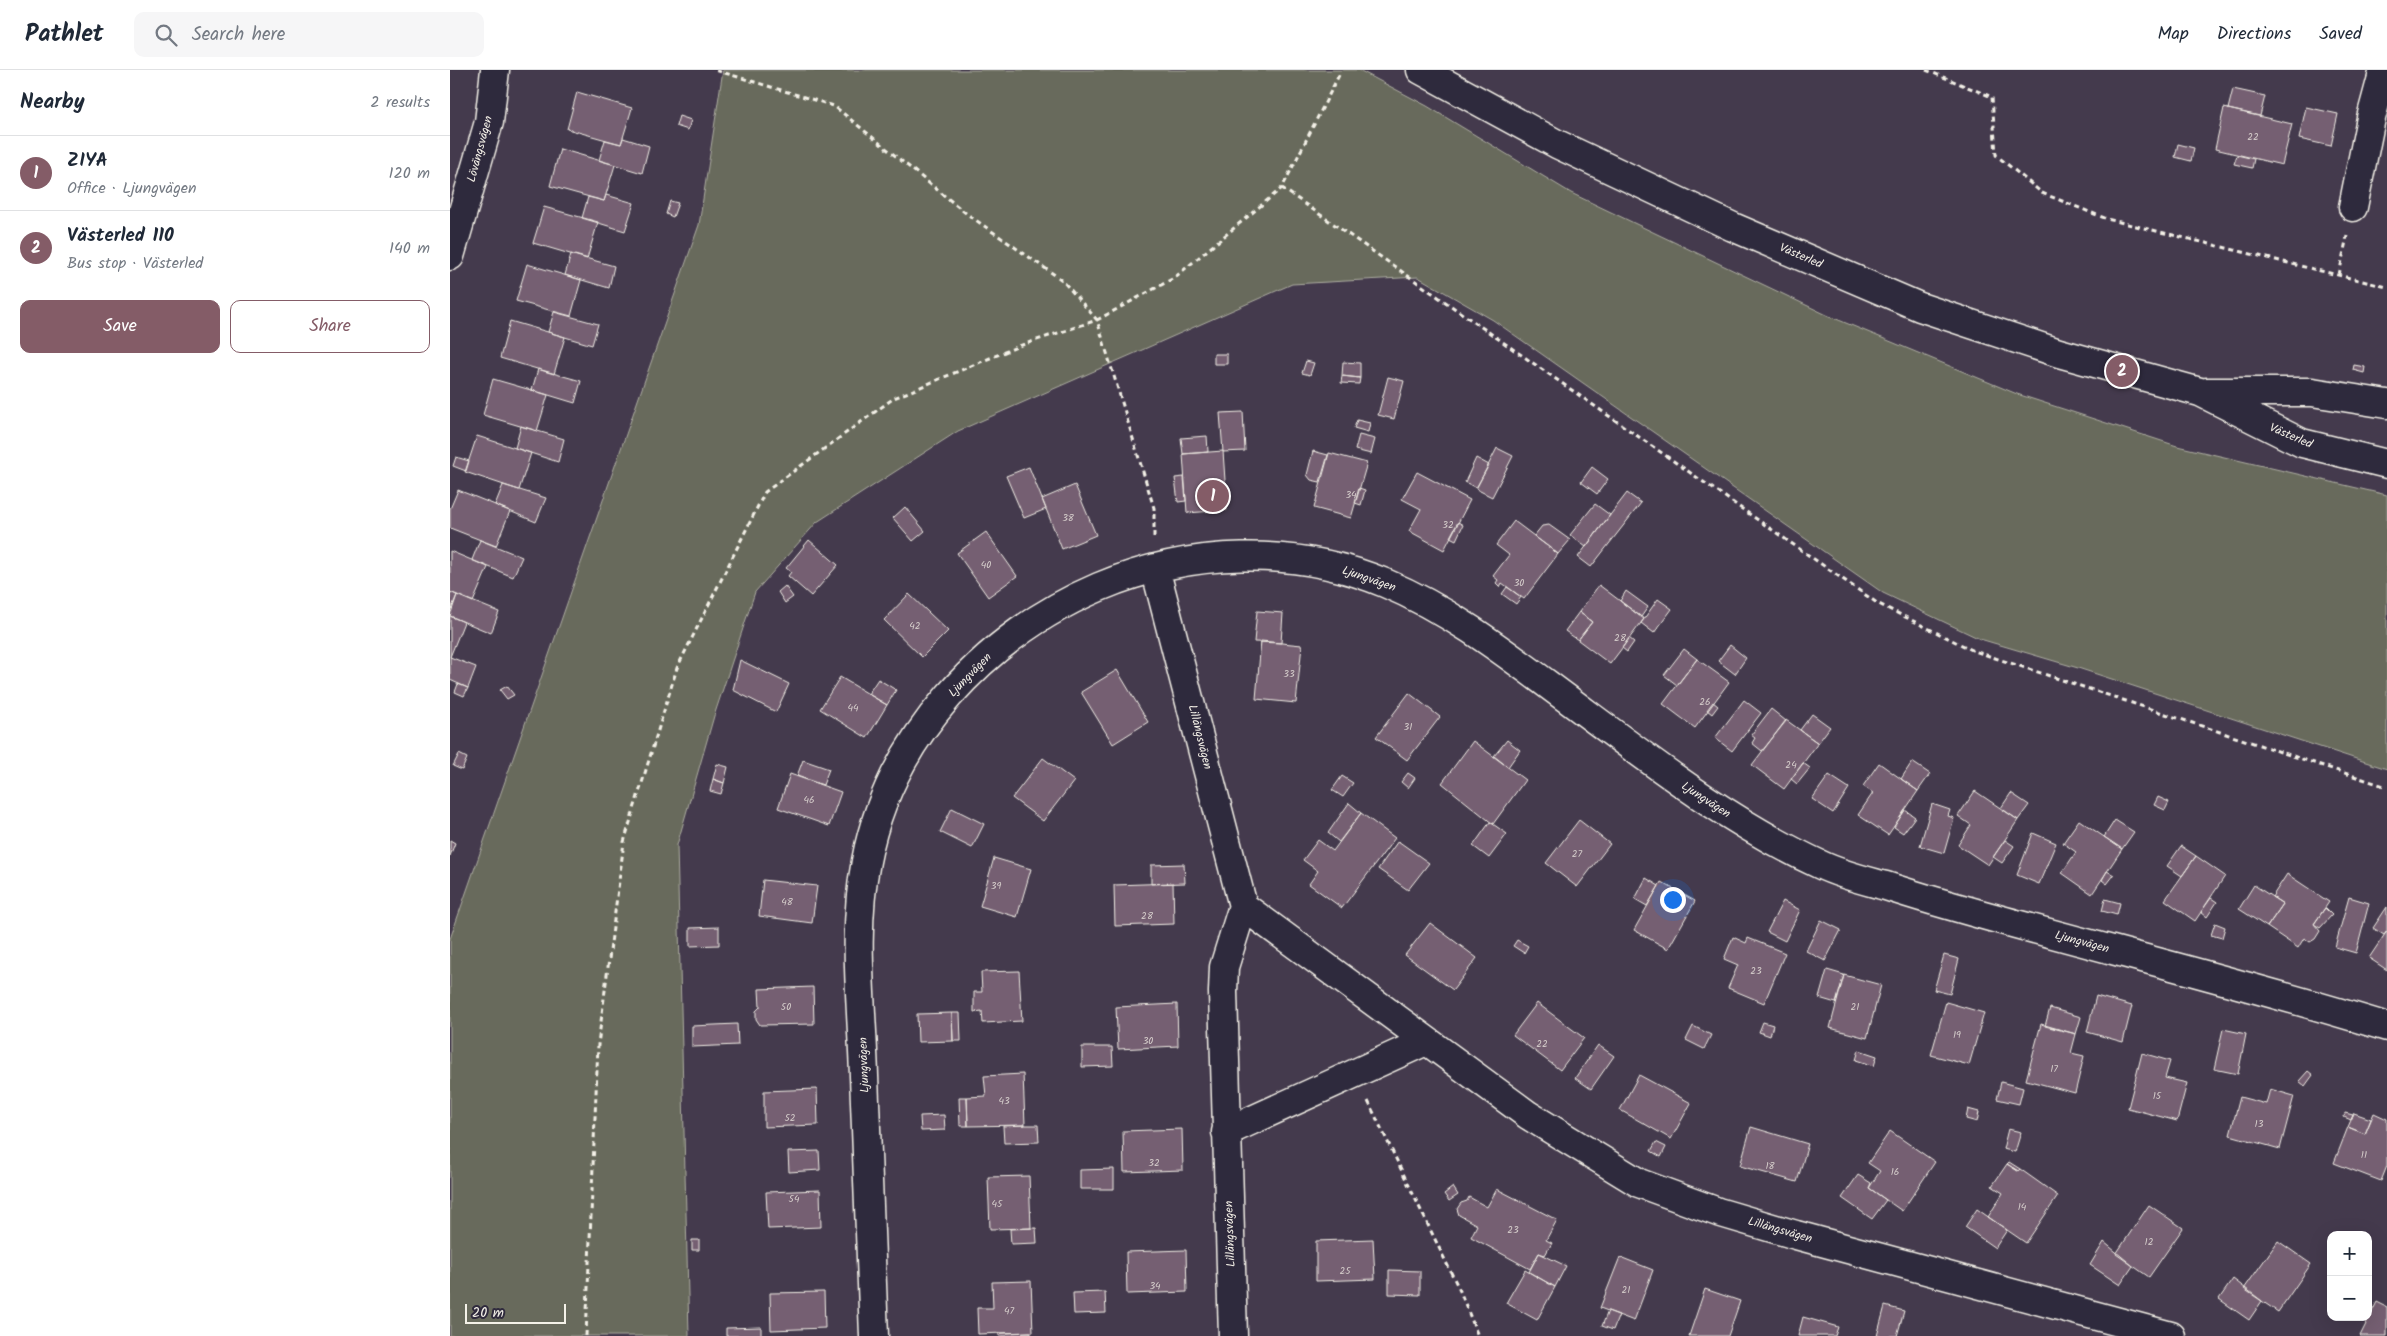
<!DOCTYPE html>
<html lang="en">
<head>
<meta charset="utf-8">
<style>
  :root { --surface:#fff; --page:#f6f6f7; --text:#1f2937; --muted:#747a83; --line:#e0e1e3; --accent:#845c67 }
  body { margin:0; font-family:Kalam,sans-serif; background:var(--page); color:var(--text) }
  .controls { position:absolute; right:15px; bottom:15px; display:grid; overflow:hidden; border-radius:10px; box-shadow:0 5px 20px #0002 }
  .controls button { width:45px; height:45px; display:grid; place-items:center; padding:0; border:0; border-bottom:1px solid var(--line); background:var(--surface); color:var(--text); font:25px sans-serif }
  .scale { position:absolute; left:15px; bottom:12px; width:101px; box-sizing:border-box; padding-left:5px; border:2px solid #f4f1e8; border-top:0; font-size:14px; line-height:18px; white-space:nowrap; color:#f4f1e8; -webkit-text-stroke:4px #2f2a3d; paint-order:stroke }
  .you { position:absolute; left:1222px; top:829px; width:18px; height:18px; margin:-12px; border:4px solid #fff; border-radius:50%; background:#1a73e8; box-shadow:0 0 0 8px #1a73e833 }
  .badge { display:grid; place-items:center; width:32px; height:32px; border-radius:50%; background:var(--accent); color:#fff; font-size:16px; font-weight:700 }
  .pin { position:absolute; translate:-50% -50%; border:2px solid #fff; box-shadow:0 1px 5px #0006 }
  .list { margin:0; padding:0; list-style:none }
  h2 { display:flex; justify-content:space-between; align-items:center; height:65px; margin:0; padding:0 20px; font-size:21px }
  h2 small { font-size:16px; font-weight:400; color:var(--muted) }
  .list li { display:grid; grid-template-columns:32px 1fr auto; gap:15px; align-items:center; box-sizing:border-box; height:75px; padding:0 20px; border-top:1px solid var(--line) }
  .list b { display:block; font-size:19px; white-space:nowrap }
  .list p { margin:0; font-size:16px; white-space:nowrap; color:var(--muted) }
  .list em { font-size:16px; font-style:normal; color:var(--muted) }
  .actions { display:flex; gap:10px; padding:15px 20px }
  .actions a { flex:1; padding:11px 0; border:1px solid var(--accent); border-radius:10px; text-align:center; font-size:18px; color:var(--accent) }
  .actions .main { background:var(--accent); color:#fff }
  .icon { flex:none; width:28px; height:28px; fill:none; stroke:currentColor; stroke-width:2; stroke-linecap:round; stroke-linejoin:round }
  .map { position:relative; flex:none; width:1937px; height:1266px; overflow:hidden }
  header { display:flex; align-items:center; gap:30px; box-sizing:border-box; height:70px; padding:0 25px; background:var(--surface); border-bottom:1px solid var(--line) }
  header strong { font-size:24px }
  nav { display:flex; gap:28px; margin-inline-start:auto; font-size:18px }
  .search { width:350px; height:45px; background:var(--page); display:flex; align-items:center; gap:12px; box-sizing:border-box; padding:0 18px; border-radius:10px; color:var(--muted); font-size:19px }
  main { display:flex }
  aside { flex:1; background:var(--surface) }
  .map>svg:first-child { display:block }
  .green { fill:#686b5c; stroke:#aeaea2 }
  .building { fill:#755e72; stroke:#f4f1e8 }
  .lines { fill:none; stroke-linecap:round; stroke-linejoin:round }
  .minor-casing { stroke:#f4f1e8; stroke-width:31 }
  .tertiary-casing { stroke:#f4f1e8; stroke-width:31 }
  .path { stroke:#f4f1e8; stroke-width:3; stroke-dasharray:5 4; stroke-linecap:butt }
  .minor { stroke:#2f2a3d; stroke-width:28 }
  .tertiary { stroke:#2f2a3d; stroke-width:28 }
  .labels { text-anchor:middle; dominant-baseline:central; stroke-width:4.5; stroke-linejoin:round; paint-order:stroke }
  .number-label { font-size:10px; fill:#d4ccca }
  .street-label { font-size:12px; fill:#f4f1e8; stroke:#2f2a3d }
</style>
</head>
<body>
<header>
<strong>Pathlet</strong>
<div class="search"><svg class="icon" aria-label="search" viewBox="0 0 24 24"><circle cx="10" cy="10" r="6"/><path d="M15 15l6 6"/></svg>Search here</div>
<nav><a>Map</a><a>Directions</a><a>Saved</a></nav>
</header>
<main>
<aside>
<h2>Nearby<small>2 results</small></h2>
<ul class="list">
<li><span class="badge">1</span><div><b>ZIYA</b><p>Office · Ljungvägen</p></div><em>120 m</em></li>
<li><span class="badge">2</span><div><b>Västerled 110</b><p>Bus stop · Västerled</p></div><em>140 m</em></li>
</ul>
<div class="actions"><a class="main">Save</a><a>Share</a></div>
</aside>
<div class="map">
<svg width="1937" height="1266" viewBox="0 0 1937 1266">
  <rect width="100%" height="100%" fill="#443a4d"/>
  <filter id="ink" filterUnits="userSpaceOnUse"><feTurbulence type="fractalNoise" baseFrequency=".02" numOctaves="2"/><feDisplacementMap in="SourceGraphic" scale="10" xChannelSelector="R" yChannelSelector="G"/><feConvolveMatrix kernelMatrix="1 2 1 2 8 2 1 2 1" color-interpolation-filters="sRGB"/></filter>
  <g filter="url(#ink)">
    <path class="green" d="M273,0H909L977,36L1121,123L1379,246L1567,324L1727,376L1937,425V699L1628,598L1530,569L1433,523L1043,250L968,207L842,214L508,361L367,452L305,522L264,646L227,775L239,1266H0V869L249,155Z"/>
    <path class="building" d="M1783,19L1815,26L1810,46L1778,39Z
      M127,22L182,38L171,74L117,59Z
      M1856,37L1888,44L1881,76L1849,69Z
      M1774,38L1842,54L1832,95L1765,79Z
      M229,46L241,50L238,60L226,56Z
      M173,68L199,76L192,103L149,90L155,70L171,74Z
      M1728,74L1744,78L1741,91L1725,87Z
      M110,79L165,95L154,131L100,116Z
      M1787,85L1804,89L1802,98L1784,94Z
      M156,125L184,133L175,161L132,148L138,127L154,131Z
      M220,131L228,133L223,147L216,144Z
      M94,137L148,152L137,189L83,173Z
      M121,184L164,196L159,218L115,205Z
      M77,194L131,210L121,246L66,231Z
      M104,242L148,254L142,275L98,262Z
      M60,251L115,267L104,304L50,288Z
      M764,284H777V294H764Z
      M856,291L864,293L860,305L852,303Z
      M893,292L910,293V308L892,306Z
      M1904,295L1915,297L1914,303L1903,300Z
      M88,299L131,311L125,333L82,320Z
      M892,306L910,308L909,314L891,313Z
      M938,307L954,311L944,349L928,345Z
      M43,309L98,325L87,361L33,345Z
      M793,342L795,381L773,382L770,343Z
      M907,350L920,353L918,362L904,358Z
      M71,356L114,369L108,392L65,378Z
      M909,365L925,369L921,384L905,380Z
      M27,366L81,383L69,420L15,402Z
      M757,366L758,382L733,384L731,368Z
      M1047,378L1063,386L1042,427L1026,419Z
      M773,381L777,440L737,443L733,384Z
      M863,381L878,385L870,412L861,410L857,405Z
      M879,383L917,393L901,448L864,438Z
      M6,387L19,391L16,401L3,396Z
      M1026,388L1039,395L1026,418L1015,412Z
      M579,397L596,439L574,448L556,406Z
      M1142,397L1158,409L1147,424L1131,412Z
      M967,402L1020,430L994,480L959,461L971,439L952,429Z
      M734,407L736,431L728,432L725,408Z
      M53,415L96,428L86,452L45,435Z
      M625,415L646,465L612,479L592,429Z
      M909,418L915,420L911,435L905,433Z
      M8,420L60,441L46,476L0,458V439Z
      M1177,423L1191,433L1141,497L1128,487Z
      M1145,434L1160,445L1136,477L1120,465Z
      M455,437L475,461L463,471L443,448Z
      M1064,451L1108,484L1074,529L1052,513L1050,517L1046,513L1048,510L1043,506L1059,485L1046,475Z
      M1008,452L1013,455L1006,470L1000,467Z
      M1099,455L1120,470L1108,484L1084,466L1092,456Z
      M536,462L567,506L538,527L507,483Z
      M30,470L72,487L63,507L22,490Z
      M359,470L388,495L361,526L338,506L341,502L336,498Z
      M0,481L38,497L23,532L0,522Z
      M1149,515L1194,549L1160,594L1128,570L1142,552L1129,542Z
      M335,516L343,527L335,533L328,522Z
      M1057,517L1071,527L1066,534L1052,524Z
      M1176,521L1198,537L1191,547L1170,531Z
      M0,522L7,525L0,542Z
      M459,524L498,561L472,587L434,550Z
      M7,525L49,542L41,563L0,546Z
      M1208,529L1222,539L1204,563L1191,553Z
      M807,541L833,543L831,573L804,572Z
      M1129,542L1142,552L1128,570L1115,561Z
      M0,546L14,552L0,587Z
      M1179,568L1184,572L1177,582L1172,578Z
      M811,571L852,575L846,633L806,629Z
      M1280,575L1296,588L1285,604L1268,591Z
      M1234,579L1247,589L1227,615L1214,605Z
      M0,587L26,597L18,618L0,610Z
      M1247,589L1279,612L1245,658L1213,634Z
      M290,590L339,614L326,642L283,620Z
      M667,600L698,652L663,674L631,622Z
      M390,607L437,635L417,668L370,639Z
      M428,609L446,620L437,635L418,624Z
      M8,614L18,618L14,626L5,622Z
      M57,616L64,625L57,629L50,620Z
      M959,623L990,647L957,690L926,667Z
      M1294,630L1311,643L1282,681L1265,668Z
      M1263,632L1268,636L1262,644L1257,640Z
      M1321,639L1336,651L1312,681L1302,673L1305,668L1301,665Z
      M1362,644L1380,657L1368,673L1350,660Z
      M1336,650L1368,673L1334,719L1302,695Z
      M1057,670L1070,680L1058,697L1044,686Z
      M1023,671L1075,710L1043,754L992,713Z
      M9,684L17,688L12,700L3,696Z
      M593,688L624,711L593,751L562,728Z
      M353,690L379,699L373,715L347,706Z
      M1462,692L1480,704L1468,721L1451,709Z
      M1353,693L1360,698L1347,714L1341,709Z
      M1429,693L1468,721L1438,765L1408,745L1423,723L1413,716Z
      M267,694L278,697L274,713L263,709Z
      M958,703L965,708L958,718L951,712Z
      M340,704L391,722L379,756L328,738Z
      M1379,705L1399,718L1383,743L1362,729Z
      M892,706L903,713L893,727L882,720Z
      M263,709L274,713L271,724L260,721Z
      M1525,721L1568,750L1538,795L1508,775L1521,755L1508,746Z
      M1561,723L1579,735L1568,750L1551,738Z
      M1708,727L1719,732L1715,740L1704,735Z
      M899,733L911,743L889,772L878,763Z
      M1482,734L1500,740L1498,746L1504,748L1494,783L1470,776Z
      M502,738L534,754L522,778L490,762Z
      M1455,740L1465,747L1453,763L1444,757Z
      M911,743L945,768L892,838L859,814L868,801L853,790L868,770L883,781Z
      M1129,750L1160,774L1127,817L1096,793Z
      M1629,750L1672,779L1642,824L1612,803L1626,782L1613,773Z
      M1665,750L1684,762L1672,779L1654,767Z
      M1040,752L1057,764L1039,788L1023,776Z
      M1583,763L1606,773L1589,814L1567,805Z
      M0,770L5,773L0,786Z
      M1555,770L1564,776L1552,793L1543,787Z
      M948,771L979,793L958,820L928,799Z
      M1731,776L1746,786L1732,806L1717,796Z
      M1746,786L1775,806L1745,851L1715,830Z
      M544,788L581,799L567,847L530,836Z
      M734,794L735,813L701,814V795Z
      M1657,801L1664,805L1657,814L1652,810Z
      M1837,804L1879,832L1864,854L1870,861L1865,869L1860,872L1854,868L1848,878L1817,857L1833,834L1822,827Z
      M1196,808L1209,816L1197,836L1185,829Z
      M313,810L367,816L362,853L309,846Z
      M1211,812L1245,831L1218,879L1184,860Z
      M723,813L724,854L665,856L664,815Z
      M1804,815L1833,834L1817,857L1789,839Z
      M1899,827L1919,833L1906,883L1885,877Z
      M1761,828L1767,832L1757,847L1751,842Z
      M1655,829L1670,833L1667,845L1652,841Z
      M1333,831L1350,840L1335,871L1317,862Z
      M1937,837V861L1934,865L1923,858Z
      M1875,838L1882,845L1870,858L1864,854Z
      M1371,850L1391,860L1375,891L1356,881Z
      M980,853L1027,888L1003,920L955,885Z
      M1765,853L1775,857L1772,868L1761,865Z
      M269,857V875L240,876V858Z
      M1937,861V900L1919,888Z
      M1283,867L1296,873L1298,868L1335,883L1314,933L1278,918L1288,895L1274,889Z
      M1067,870L1078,876L1074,883L1063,876Z
      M1494,885L1509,889L1500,924L1484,920Z
      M1377,900L1394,905L1386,933L1369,928Z
      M569,901L572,951L533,953L532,941L524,942V922H532L531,902Z
      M1394,905L1431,915L1417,968L1380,958Z
      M363,917L364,954L310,955L306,949V941L310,937L309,919Z
      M1646,926L1682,936L1673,972L1637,962Z
      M1496,932L1534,943L1519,995L1481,985Z
      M1087,933L1134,968L1110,1000L1063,965Z
      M727,934L728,976L668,979L666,937Z
      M1600,938L1631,947L1626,964L1595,956Z
      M502,943L503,971L468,972L467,944Z
      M502,943H510L511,971H503Z
      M1313,952L1323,955L1320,966L1309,962Z
      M287,954L288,975L242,977V956Z
      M1591,954L1626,964L1621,983L1634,986L1625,1023L1576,1010Z
      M1243,956L1261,965L1254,979L1236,970Z
      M1773,959L1796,964L1788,1004L1764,999Z
      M1148,975L1164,986L1141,1019L1125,1008Z
      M632,977H662L663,996L632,997Z
      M1409,980L1427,986L1424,996L1406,990Z
      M1692,983L1720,991L1715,1008L1737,1013L1727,1051L1678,1038Z
      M1858,1001L1863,1005L1855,1016L1849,1011Z
      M573,1004L575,1055L518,1056L517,1027L536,1026L534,1006Z
      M1189,1005L1241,1033L1221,1069L1170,1040Z
      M1551,1012L1573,1018L1569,1034L1547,1029Z
      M367,1019L368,1055L314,1057V1021Z
      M1820,1019L1844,1026L1830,1079L1780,1065L1790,1027L1816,1034Z
      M509,1027H517L518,1056H510Z
      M1518,1039L1529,1042L1527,1052L1516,1049Z
      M1895,1043L1903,1045L1901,1050L1894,1047Z
      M1904,1043L1921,1049L1915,1064L1898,1057Z
      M1924,1043L1937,1049V1096L1931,1111L1884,1093L1898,1057L1915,1064Z
      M494,1045L495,1060L471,1061L470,1046Z
      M575,1055H588L589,1072L554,1073L553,1056Z
      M1301,1057L1358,1074L1347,1112L1290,1096Z
      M732,1059L733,1100L674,1102L673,1061Z
      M1558,1059L1571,1062L1565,1082L1553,1079Z
      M1440,1061L1485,1092L1452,1141L1419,1118L1430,1101L1418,1093Z
      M1206,1072L1216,1077L1211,1087L1201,1081Z
      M369,1081L370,1100L339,1102L338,1082Z
      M1559,1092L1570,1099L1568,1101L1557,1094Z
      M1557,1094L1568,1101L1570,1099L1608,1126L1576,1173L1538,1147L1553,1123L1542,1116Z
      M664,1099V1119H630V1100Z
      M1408,1105L1421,1113L1419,1118L1436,1130L1422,1149L1392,1128Z
      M579,1106L581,1158L540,1159L538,1107Z
      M1003,1117L1008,1125L999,1131L994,1124Z
      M1047,1119L1107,1150L1096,1170L1102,1173L1095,1185L1089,1183L1080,1199L1021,1167L1027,1155L1009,1145L1007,1139L1011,1133L1017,1131L1019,1127L1037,1137Z
      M370,1120L371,1157L318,1159L316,1122Z
      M1699,1135L1733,1158L1699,1207L1666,1184Z
      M1527,1139L1557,1160L1545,1178L1515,1157Z
      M586,1158L587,1173L561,1174L560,1159Z
      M923,1169L925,1209L866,1211V1171Z
      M242,1170H249V1180H242Z
      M1828,1171L1861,1194L1828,1242L1794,1219Z
      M1654,1172L1683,1196L1670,1215L1640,1195Z
      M736,1180L737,1222L677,1224L676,1182Z
      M1089,1183L1116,1196L1105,1217L1079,1202Z
      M1170,1187L1203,1200L1184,1251L1150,1238Z
      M939,1200L970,1201V1225L939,1224Z
      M1075,1200L1105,1217L1087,1250L1056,1233Z
      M1783,1209L1812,1231L1799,1250L1769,1229Z
      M581,1211L583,1262L528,1264L527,1238H543L542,1212Z
      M1255,1219L1290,1231L1278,1266H1239Z
      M374,1222L375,1258L321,1260L320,1223Z
      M655,1222L656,1243L624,1244L623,1223Z
      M1927,1232L1937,1237V1266H1910Z
      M1435,1236L1454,1241L1447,1266H1427Z
      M1158,1241L1169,1245L1163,1260L1152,1256Z
      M1353,1247L1388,1257L1385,1266H1348Z
      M311,1257V1266H276V1258Z
      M581,1262V1266H549V1263Z"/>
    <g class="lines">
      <defs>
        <path id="minor" d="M1903,137L1921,48L1934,0
          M0,186L39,52L45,0
          M705,498L793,836L774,897L773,922L783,1266
          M793,836L1078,1045L1189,1113L1268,1142L1346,1165L1721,1266
          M776,1062L976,971
          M424,1266C421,1179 417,1093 414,1006C412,936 402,861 416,791C439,668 536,565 649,517C739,479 844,475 935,513C1002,541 1058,585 1116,628C1198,689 1278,752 1371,795C1392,805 1414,810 1436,816C1475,829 1515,840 1555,851C1683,886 1811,918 1937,957"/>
        <path id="tertiary" d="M971,0L1107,74L1283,157L1470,237L1609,283L1750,322L1852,373L1937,394
          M1757,322H1862L1937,334"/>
      </defs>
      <use href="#minor" class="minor-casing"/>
      <use href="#tertiary" class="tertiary-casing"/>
      <path class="path" d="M1476,0L1542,27L1546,85L1592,123L1657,149L1937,217
        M889,5L832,118L1427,533L1524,581L1937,717
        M1889,205L1897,166
        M704,467V438L647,250L724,208L832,118
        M918,1031L1010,1221L1028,1266
        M136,1266L148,975L174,772L227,598L315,422L444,328L569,276L647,250L612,210L517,144L384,36L265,0"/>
      <use href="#minor" class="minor"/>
      <use href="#tertiary" class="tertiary"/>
    </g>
  </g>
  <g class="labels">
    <g class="number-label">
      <text x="1803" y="67">22</text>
      <text x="901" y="425">34</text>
      <text x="618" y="448">38</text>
      <text x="998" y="455">32</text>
      <text x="536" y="495">40</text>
      <text x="1069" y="513">30</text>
      <text x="465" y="556">42</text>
      <text x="1170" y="568">28</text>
      <text x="839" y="604">33</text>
      <text x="1255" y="632">26</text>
      <text x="403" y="638">44</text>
      <text x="958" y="657">31</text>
      <text x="1341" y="695">24</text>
      <text x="359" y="730">46</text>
      <text x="1127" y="784">27</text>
      <text x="546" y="816">39</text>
      <text x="337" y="832">48</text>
      <text x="697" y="846">28</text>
      <text x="1306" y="901">23</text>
      <text x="336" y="937">50</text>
      <text x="1405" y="937">21</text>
      <text x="1507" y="965">19</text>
      <text x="698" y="971">30</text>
      <text x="1092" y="974">22</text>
      <text x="1604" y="999">17</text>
      <text x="1707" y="1026">15</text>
      <text x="554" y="1031">43</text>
      <text x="340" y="1048">52</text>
      <text x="1809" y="1054">13</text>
      <text x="1914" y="1085">11</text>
      <text x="704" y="1093">32</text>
      <text x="1320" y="1096">18</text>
      <text x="1445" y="1102">16</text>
      <text x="344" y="1129">54</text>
      <text x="547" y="1134">45</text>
      <text x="1572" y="1137">14</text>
      <text x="1063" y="1160">23</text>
      <text x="1699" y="1172">12</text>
      <text x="895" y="1201">25</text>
      <text x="705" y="1216">34</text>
      <text x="1176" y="1220">21</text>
      <text x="559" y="1241">47</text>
    </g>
    <g class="street-label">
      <text transform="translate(30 79) rotate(-75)">Lövängsvägen</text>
      <text transform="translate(1351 186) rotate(23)">Västerled</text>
      <text transform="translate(1841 366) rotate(23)">Västerled</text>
      <text transform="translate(919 509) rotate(19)">Ljungvägen</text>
      <text transform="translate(520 605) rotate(-46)">Ljungvägen</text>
      <text transform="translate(750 667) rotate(76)">Lillängsvägen</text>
      <text transform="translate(1256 730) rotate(33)">Ljungvägen</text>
      <text transform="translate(1632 872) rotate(15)">Ljungvägen</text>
      <text transform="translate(414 995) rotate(-92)">Ljungvägen</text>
      <text transform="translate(1330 1160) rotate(16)">Lillängsvägen</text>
      <text transform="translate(780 1164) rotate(-92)">Lillängsvägen</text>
    </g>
  </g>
</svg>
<div class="controls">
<button>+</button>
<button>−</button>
</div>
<div class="scale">20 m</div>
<div class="you"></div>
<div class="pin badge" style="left:763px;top:426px">1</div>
<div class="pin badge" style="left:1672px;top:301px">2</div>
</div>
</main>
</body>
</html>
